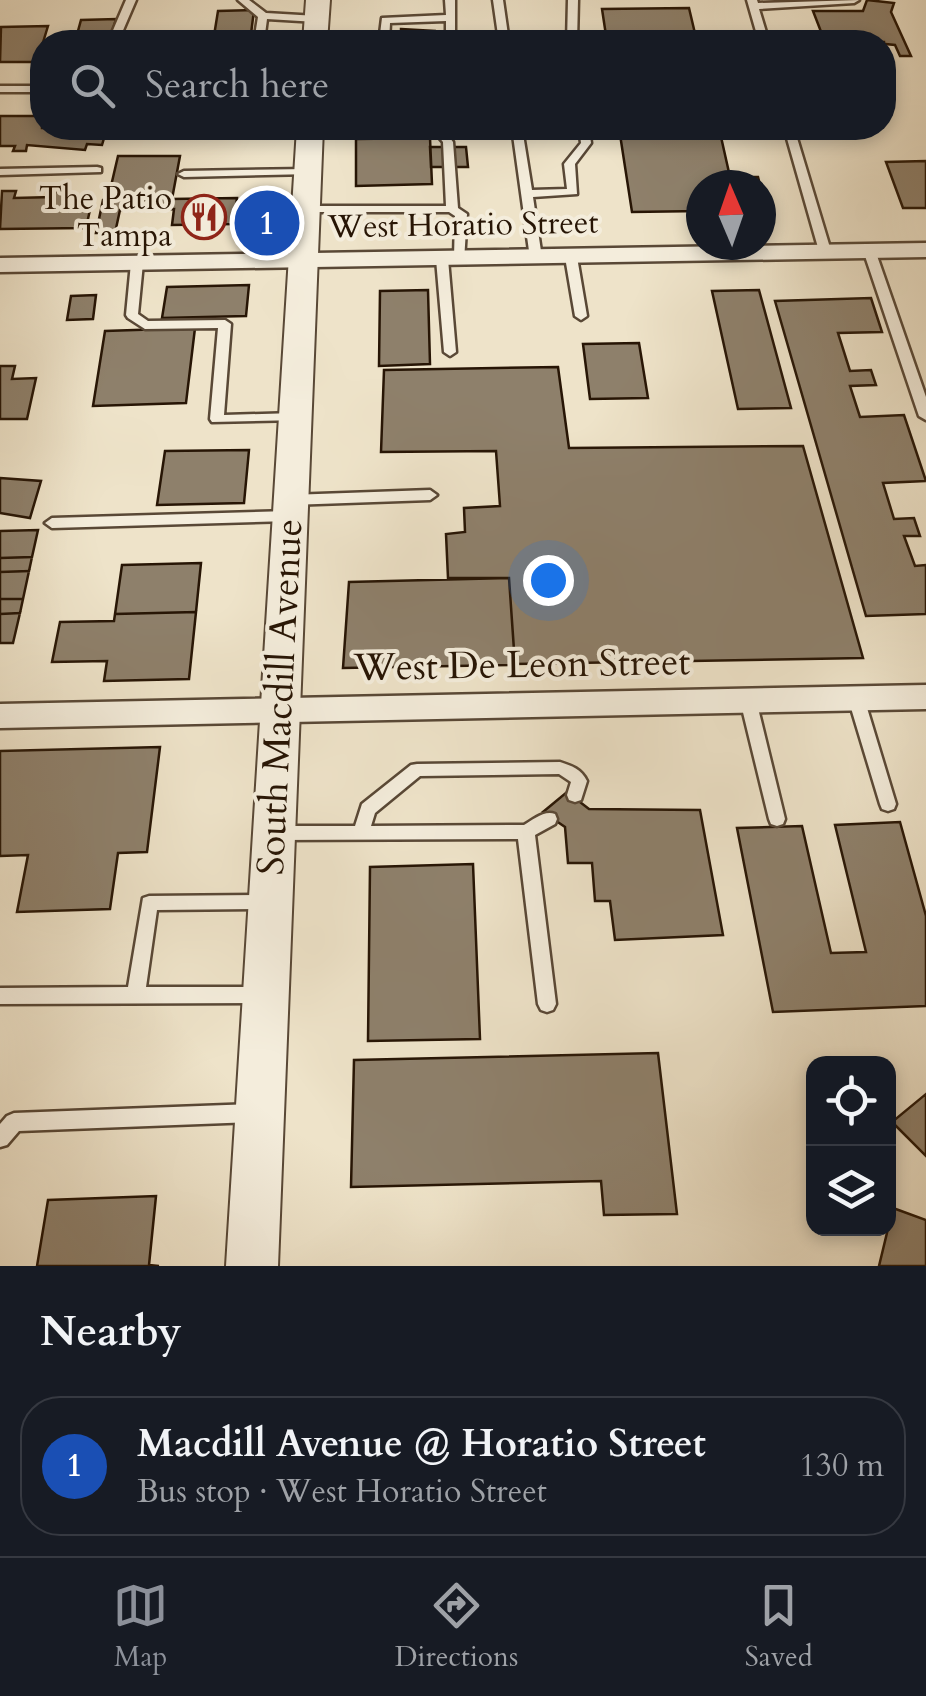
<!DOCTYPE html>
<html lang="en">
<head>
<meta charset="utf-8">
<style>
  :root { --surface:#171b24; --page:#20242c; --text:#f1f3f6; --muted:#9ea1a6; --line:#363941; --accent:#8c9099 }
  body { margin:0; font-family:Cardo,serif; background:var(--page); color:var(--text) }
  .controls { position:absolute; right:30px; bottom:30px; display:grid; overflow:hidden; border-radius:20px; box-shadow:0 5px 15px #0003 }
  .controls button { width:90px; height:90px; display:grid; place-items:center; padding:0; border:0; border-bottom:2px solid var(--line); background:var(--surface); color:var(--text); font:50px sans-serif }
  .compass { position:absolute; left:686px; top:170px; width:90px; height:90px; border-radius:50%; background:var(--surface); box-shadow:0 5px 15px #0003; rotate:358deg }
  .you { position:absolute; left:548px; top:580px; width:35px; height:35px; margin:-25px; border:8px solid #fff; border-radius:50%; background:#1a73e8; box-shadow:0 0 0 15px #1a73e833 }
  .badge { display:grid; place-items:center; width:65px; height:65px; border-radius:50%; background:var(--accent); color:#fff; font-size:32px; font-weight:700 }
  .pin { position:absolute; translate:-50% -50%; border:5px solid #fff; box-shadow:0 2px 10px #0006 }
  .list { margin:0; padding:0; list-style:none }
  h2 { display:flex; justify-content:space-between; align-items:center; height:130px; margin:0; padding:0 40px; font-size:42px }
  h2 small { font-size:32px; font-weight:400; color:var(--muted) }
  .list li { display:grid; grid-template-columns:65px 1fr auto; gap:30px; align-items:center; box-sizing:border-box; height:140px; margin:0 20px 20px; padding:0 20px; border:2px solid var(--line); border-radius:40px }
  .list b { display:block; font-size:38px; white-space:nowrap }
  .list p { margin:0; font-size:32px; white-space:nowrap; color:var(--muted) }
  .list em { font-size:32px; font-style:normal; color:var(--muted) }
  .icon { flex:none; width:55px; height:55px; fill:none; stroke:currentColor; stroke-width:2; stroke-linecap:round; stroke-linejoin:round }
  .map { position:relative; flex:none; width:926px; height:1266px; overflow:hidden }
  .search { position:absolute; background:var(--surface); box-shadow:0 5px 15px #0003; left:30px; right:30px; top:30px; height:110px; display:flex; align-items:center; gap:25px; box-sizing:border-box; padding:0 35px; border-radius:40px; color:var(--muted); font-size:38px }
  .sheet { height:290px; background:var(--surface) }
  nav { display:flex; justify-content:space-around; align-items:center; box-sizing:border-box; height:140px; border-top:2px solid var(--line); background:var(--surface); font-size:28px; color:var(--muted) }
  nav a { display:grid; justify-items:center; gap:5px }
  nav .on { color:var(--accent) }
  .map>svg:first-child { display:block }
  .building { fill:#8e806b; stroke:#271505; stroke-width:2.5 }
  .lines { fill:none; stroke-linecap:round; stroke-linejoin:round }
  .service-casing { stroke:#594836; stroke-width:5 }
  .minor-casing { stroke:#594836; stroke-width:5 }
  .tertiary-casing { stroke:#594836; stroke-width:4 }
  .service { fill:#f4eddc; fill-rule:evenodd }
  .minor { fill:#f4eddc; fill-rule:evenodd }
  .tertiary { fill:#f4eddc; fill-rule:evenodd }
  .labels { text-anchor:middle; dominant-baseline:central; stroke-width:8; stroke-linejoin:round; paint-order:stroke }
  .far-poi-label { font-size:32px; fill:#271505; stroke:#f4eddc; text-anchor:end }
  .far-street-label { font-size:32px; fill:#271505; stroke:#f4eddc }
  .street-label { font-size:38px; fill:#271505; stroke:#f4eddc }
</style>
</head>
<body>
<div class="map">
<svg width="926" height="1266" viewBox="0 0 926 1266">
  <rect width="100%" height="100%" fill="#eee3c9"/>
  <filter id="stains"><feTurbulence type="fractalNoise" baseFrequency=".002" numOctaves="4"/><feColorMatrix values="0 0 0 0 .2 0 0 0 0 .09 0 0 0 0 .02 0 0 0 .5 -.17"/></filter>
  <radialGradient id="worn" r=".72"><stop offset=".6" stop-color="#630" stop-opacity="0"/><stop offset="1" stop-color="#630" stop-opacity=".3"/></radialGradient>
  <path class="building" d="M867,0L894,3L891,12L911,56H900L895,45L885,44L890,56L884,57V42H873L870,34H860L863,42H825L813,11H863Z
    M689,8L697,42H607L602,9Z
    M254,10L250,42H213L218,11Z
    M116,19L111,36L75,42L81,20Z
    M48,26L37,62H0L1,27Z
    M401,29L435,31L436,38H457V42H401Z
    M148,36H188L186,42H147Z
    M0,116H42V128H107L102,145L87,144L85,150L27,145L26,151H13L15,146H0Z
    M619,128H719L730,177H758L760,185H701V211L632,212Z
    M430,138L432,184L356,186V139Z
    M430,147H466L468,167H431Z
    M118,156H180L172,199H108Z
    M926,161V208H903L886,162Z
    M56,189H69L68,196H93L86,228L0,229L2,191H16L14,198L54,197Z
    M237,198L234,224L172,225L174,209L120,210L115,233H96L103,200Z
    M249,285L246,316L162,318L167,287Z
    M428,290L430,364L379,366L380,291Z
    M759,290L791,408L738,409L712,291Z
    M96,295L93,319L67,320L71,296Z
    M871,298L882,332L838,333L850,371L871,370L876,385L850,386L860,417L904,415L926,481L883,483L894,519L914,518L920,536H904L915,566L926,565V614L866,616L775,301Z
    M195,328L186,403L93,406L105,331Z
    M639,343L648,398L590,399L583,344Z
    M0,366H15L12,379L36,378L27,419H0Z
    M558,367L569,448L803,446L863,658L515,664L509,578H448L446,534L465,532L464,508L500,506L496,451L381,452L384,370Z
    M249,450L244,503L157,505L165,451Z
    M0,478L41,481L30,518L0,513Z
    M38,530L32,557L0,558V531Z
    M32,557L29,571L0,572V558Z
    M201,563L196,612L115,614L122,565Z
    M29,571L23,599H0V572Z
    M509,578L515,665L343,668L349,582Z
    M0,599H23L20,613L0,614Z
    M196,612L189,679L104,681L107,661L52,662L60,622L114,621L115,614Z
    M20,613L13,643H0V614Z
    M160,747L147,852L118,853L110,909L17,912L28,855L0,856V751Z
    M567,792L589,809L700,810L723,935L615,940L610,901H595L592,863H568L565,827L543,812Z
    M900,822L926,916V1006L773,1012L737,828L802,826L831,953L866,952L835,825Z
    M473,864L480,1039L368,1041L370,867Z
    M658,1053L677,1214L604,1215L601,1181L351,1187L354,1060Z
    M926,1094V1156L892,1122Z
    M156,1196L149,1265L159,1266H37L48,1200Z
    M893,1208L926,1220V1266H879Z"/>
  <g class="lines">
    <defs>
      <path id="service" d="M126,0H136L118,42H108Z
        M238,0H249L266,13L317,16L322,19L317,22L267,19L264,42H254L258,17Z
        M445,0H455V40L446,38V21L390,23L389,42H379L382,18L446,15Z
        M493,0H503L509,42H499Z
        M568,0H578L577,42H567Z
        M747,0H757L758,3L859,0L854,3L759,9L769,42H759Z
        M0,86H42V92H0Z
        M310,128L444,130L453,142L458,208L467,214L464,261L460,262L454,258L455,216L449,212H306L300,209L306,206H446L443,142L437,135L306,133L305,131Z
        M512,128H522L532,190L567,189L564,164L581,143L579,128H589L591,143L575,164L577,194L533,197L542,258L536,262L530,258Z
        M784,128H794L831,251L829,253L825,255L819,251Z
        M97,167L101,168V172L0,175V169Z
        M308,169L312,170V174L184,177L178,174L184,171Z
        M869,246L875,250L926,397V420L919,416L863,250Z
        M571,253L577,257L587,316L581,320L575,316L565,257Z
        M442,255L448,259L456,352L450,356L444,352L436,259Z
        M137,259L143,263L138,314L148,321L225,320L231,324L224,415L295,413L300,414L302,417L300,420L212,422L210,419L218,328L145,329L128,318L126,315L131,263Z
        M430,490L437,495L430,500L290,505L283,500L290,495Z
        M289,511L296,516L289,521L52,528L45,523L52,518Z
        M856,692L862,694L864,698L896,804L894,809L888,811L882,809L880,804L848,698L850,694Z
        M748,694L754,696L756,700L785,819L783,824L777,826L771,824L769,819L740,700L742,696Z
        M560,762C572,766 581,769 587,781L581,800L575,802L569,800L567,795L571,782L559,774L420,776L375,813L371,826L524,825C533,820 544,810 555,814L557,819L555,824L535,835L556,1004L553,1010L547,1012L541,1010L538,1004L518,839L277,840L271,838L269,833L271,828L277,826H355L362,804L411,765L417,764Z
        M267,895L273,897L276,902L273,907L267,909L157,910L146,987H261L267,989L270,995L267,1001L261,1003L0,1004V988L128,987L143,898L149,896Z
        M253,1104L260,1107L263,1113L260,1119L253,1122L19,1131L7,1145L0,1147V1124L7,1116L14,1113Z"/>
      <path id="minor" d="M926,243V257L0,272V258Z
        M926,685V709L0,728V704Z"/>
      <path id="tertiary" d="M306,0H330L327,42H303Z
        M297,128H323L278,1266H226Z"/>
    </defs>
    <use href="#service" class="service-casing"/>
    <use href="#minor" class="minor-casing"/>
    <use href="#tertiary" class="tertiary-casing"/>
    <use href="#service" class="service"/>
    <use href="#minor" class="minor"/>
    <use href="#tertiary" class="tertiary"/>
  </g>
  <defs>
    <symbol id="restaurant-ring" viewBox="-11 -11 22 22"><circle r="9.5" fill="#f4eddc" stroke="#8f2418" stroke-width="1.5"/><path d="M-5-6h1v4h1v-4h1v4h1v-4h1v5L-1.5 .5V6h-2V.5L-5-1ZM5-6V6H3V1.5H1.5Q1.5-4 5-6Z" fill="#8f2418"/></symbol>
  </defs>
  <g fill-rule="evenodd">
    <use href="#restaurant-ring" x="179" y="192" width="50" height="50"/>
  </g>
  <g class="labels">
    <g class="far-poi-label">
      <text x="172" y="199">The Patio<tspan x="172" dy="37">Tampa</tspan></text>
    </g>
    <g class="far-street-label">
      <text transform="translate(463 225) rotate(-1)">West Horatio Street</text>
    </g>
    <g class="street-label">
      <text transform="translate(522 665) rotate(-1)">West De Leon Street</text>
      <text transform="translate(280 697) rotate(-87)">South Macdill Avenue</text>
    </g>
  </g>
  <rect width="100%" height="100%" filter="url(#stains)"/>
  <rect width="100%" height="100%" fill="url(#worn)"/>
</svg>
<div class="controls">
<button><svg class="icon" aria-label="locate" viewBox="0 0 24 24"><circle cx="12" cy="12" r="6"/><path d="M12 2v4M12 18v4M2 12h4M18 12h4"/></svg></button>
<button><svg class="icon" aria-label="layers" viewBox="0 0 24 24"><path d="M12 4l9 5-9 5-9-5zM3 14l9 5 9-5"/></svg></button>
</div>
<svg class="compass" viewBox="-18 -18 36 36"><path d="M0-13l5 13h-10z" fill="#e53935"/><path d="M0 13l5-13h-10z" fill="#9ea1a6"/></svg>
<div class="you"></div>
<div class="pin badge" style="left:267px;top:223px;background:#1a4fb4">1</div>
<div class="search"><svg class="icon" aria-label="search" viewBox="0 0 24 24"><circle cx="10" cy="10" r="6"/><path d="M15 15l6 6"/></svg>Search here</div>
</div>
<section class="sheet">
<h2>Nearby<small></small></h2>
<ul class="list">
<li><span class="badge" style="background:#1a4fb4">1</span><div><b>Macdill Avenue @ Horatio Street</b><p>Bus stop · West Horatio Street</p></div><em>130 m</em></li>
</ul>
</section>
<nav>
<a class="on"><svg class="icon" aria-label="map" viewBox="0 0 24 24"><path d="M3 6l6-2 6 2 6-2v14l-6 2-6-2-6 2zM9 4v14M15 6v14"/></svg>Map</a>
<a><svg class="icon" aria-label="directions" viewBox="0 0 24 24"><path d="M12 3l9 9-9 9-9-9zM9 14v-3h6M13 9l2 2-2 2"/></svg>Directions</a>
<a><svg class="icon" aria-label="saved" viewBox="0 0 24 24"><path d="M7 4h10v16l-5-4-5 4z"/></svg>Saved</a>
</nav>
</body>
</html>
